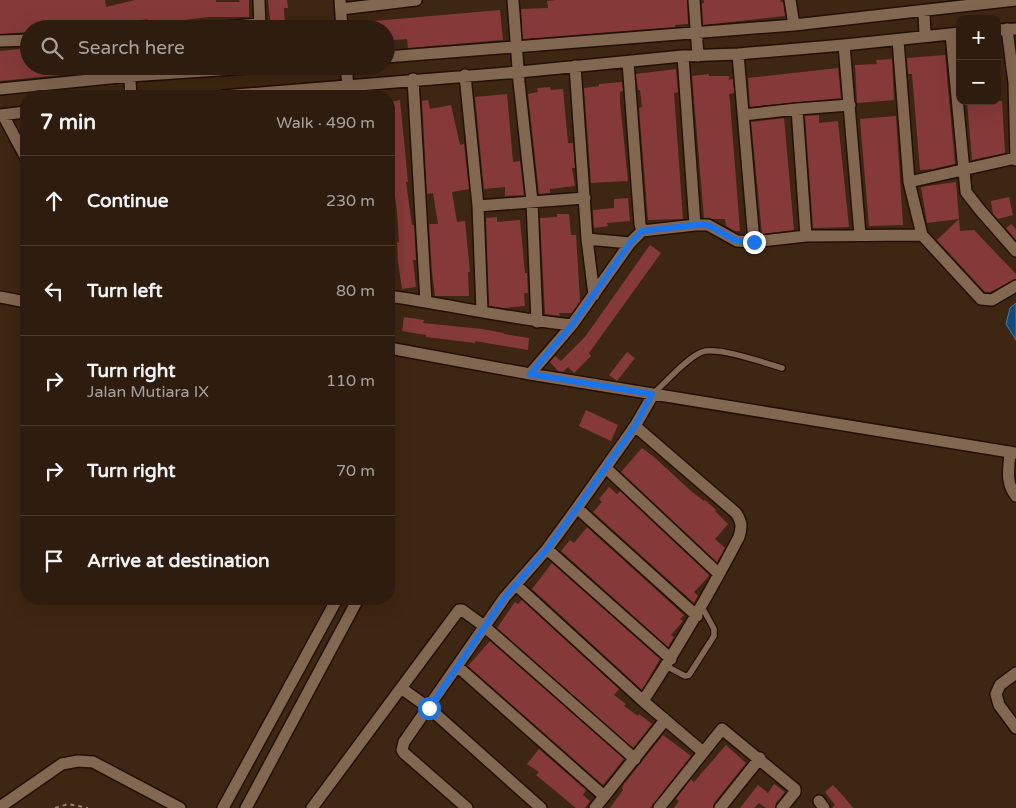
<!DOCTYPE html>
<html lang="en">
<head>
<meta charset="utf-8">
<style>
  :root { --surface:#2e1d0e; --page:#362617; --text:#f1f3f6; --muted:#a7a29e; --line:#493b2e }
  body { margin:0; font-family:"Varela Round",sans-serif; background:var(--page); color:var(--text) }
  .controls { position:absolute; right:15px; top:15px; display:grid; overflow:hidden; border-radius:10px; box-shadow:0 5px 20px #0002 }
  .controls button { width:45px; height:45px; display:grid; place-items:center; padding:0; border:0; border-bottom:1px solid var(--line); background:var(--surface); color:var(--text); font:25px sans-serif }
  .stop { position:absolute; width:15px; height:15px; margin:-11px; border:4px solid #1a73e8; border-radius:50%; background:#fff }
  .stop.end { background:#1a73e8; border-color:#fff; box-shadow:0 1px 5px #0008 }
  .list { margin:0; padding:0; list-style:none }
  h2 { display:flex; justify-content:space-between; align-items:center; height:65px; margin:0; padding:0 20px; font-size:21px }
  h2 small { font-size:16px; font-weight:400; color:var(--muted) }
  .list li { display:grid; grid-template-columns:32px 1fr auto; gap:15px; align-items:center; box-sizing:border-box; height:90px; padding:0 20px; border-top:1px solid var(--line) }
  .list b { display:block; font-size:19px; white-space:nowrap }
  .list p { margin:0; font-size:16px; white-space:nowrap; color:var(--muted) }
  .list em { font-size:16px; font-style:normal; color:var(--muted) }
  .icon { flex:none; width:28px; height:28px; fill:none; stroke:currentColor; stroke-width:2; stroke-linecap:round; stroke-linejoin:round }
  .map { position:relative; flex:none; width:1016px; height:808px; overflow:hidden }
  .search { position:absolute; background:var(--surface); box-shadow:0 5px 20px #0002; left:20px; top:20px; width:375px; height:55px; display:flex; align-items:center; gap:12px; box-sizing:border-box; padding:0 18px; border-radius:28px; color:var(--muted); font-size:19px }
  .panel { position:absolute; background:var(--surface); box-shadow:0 5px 20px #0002; left:20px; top:90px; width:375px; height:515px; border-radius:20px }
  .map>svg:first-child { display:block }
  .water { fill:#114c7f; stroke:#537898 }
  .building { fill:#853a39 }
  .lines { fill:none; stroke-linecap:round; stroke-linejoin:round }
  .lane-casing { stroke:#240f00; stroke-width:8 }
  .street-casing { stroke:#240f00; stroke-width:14 }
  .path { stroke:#93806e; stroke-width:2; stroke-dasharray:4 4; stroke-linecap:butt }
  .lane { stroke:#826751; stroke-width:5.5 }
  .street { stroke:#826751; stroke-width:11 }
  .route { stroke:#1a73e8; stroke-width:6 }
</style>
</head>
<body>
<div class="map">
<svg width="1016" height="808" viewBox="0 0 1016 808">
  <rect width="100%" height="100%" fill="#3e2712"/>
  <path class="water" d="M1016,303V340L1006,324L1010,308Z"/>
  <path class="building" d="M0,0H105L106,7L135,0H216V2H240L239,0H249V17H208L185,20V23L165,24V21L148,23L147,19L110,27L29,29V32L0,34Z
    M268,0H287L288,8H284L285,29H271Z
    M556,0H687L688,24L675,25V27L523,39L521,9L548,8L547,1Z
    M704,0H780L781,2H783L785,16L703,25L702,3H704Z
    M500,10L503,40L408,48L407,39L394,40L395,49H386V29H364L363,22Z
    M29,48V68L120,66V69L0,81V51Z
    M945,55L955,164L933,169L920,170L912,74H908L907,58Z
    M892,59L894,100L857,103L855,65L877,64L876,60Z
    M838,68L841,98L750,107L748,78Z
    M676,69L678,92L674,93L683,219L648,220L639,108L642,107L640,90H638L636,74Z
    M709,74V76H729V80L733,79L734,93L729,94L730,102L740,231H735L726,226L725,219H713L704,218L692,76Z
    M622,82L623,91L620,92V102L628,181L591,183L584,88L599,86V84Z
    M550,87L551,90L563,89L568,143H573L575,168H572L575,186L550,189V193L539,194L528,94L538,92L537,88Z
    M507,94L513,162L520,161L524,195L505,196V187L484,189L475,97Z
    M400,100L408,182H406L412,225H414L416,260H413L416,287L402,289L398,261L397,243L399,242L397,212L389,147V102Z
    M428,100L430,109L451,105L460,145L464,144L469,189L452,192L457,222L465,221L470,272H468L469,296H435L432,272L429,224H438L433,193L427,194L422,101Z
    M967,101H1002L1005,153L972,160Z
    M819,115V123L838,121L849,227L813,228L805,116Z
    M896,116L903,225L869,226L860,119Z
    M784,118L794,230L762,234L751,122Z
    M956,182L959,219L927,223L921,187Z
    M1009,197L1013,215L998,219L993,214L991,201Z
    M628,198L630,221L607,223L608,226L594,228L593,210L614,208V199Z
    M557,214H569L571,235H576L580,301L572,313H559L560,316L545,314L540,218L557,217Z
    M497,217V222L520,220L525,273H527L528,293H524L525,306L504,308L489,306L486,218Z
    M959,219L960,231L974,230L1016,274V279L990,292H985L937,240Z
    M1011,224L1016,229V240L1006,228Z
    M650,245L661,253L589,353L591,356L574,373L568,367L563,372L558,371L550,362L555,356L561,361L585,337Z
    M404,317L424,320L423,323L482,329L504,333V334L529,338L528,350L475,341V343L426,337V335L402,331Z
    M627,352L635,358L617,381L609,375Z
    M586,410L618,425L611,441L579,426Z
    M642,448L654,457L691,491L704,501L705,500L716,510L715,511L728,524L715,539L725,548L717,562L621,472Z
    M609,487L617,494L620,491L708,574L709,576L694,592L698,596L694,603L593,512L602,502L599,499Z
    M587,527L684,615L680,619L683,621L671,635L674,637L668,647L561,551L570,540L574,543Z
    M552,563L660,659L642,690L532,589Z
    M522,600L619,689L614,695L626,704L624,706L638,716L639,714L652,724L633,748L497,628L515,602L518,604Z
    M490,641L624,759L603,785L468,666Z
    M663,735L691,756L650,808H610L623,790L622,788L624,784Z
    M726,745L746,763L714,803L713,808H674L679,801L676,799L691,779L694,782Z
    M539,749L586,790L583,795L590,801L585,808H576L536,775L539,772L527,764Z
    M774,784L785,792L776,803L775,808H766L759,803L754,808H740L758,785L768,793Z
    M833,785L845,798L853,808H832L835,805L825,792Z"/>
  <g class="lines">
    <defs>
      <path id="lane" d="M654,393C666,382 688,357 702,352C717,346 765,363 782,368
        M666,666L685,676L689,675L714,636V629L702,607"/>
      <path id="street" d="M259,0L260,29
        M340,0L342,29
        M513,0L519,82L532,201L537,322
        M694,0L698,56
        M790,0L794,25
        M341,9L416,0
        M924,11L925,36
        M199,29L260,24
        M1007,29L1014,83L1016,160
        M997,30L1016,29
        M951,34L966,192L980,210L1016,251
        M898,40L909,182L922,235
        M0,41L29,40
        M844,45L860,235
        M738,54L754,242
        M683,56L695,225
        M386,57L794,25L1016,0
        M628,62L640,224L642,231
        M129,66L131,96
        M346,66L349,96
        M575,66L587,239L594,295
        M465,75L478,206L482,311
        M413,79L426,302
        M0,89L130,76L276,66
        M223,96L519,72L683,56L738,54L844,45L960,33
        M797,109L806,236
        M0,115L26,112
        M3,115L26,158
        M743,115L797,109L850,105
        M909,182L1015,158
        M478,206L585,198
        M642,231L695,225H708L737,241L754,242L806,236L922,235L981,299L992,300L1016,286
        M587,239L630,243
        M389,296C450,305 511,319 572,325
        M0,297L26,302
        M389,348L530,374L1016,453
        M530,374L572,325L630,243L642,231
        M635,426L736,513C742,522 742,527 739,537C709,594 678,648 643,701
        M1010,452C1009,469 1005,482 1016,496
        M606,468L719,574
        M577,508L697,616
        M547,549L671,659
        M516,585L643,701L703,752
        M457,666L604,796
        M1016,673L1000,685L996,694L999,705L1016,728
        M401,688L459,610H462L484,626L635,759
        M819,801L824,808
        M0,807L62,764L78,761L93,762L180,808
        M223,808L337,599
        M246,808L358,599
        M312,808L401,688L429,708L541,808
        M467,808L404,753L402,750L404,742L505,597L547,549L577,508L635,426L653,395
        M595,808L665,720
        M659,808L722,729L795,789V792L782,808
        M720,808L760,758"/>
    </defs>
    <use href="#lane" class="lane-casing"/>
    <use href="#street" class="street-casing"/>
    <path class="path" d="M55,808L68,804L88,808"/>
    <use href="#lane" class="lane"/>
    <use href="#street" class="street"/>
  </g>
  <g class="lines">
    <path class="route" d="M429,708L505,597L547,549L577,508L635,426L652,394L530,374L572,325L630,243L642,231L695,225H708L737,241L754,242"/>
  </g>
</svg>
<div class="controls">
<button>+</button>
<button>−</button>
</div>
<div class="stop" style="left:429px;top:708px"></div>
<div class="stop end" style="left:754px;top:242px"></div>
<div class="search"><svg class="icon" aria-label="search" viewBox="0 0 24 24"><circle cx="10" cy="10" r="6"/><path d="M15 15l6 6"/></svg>Search here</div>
<section class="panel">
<h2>7 min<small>Walk · 490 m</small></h2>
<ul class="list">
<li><svg class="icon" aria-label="ahead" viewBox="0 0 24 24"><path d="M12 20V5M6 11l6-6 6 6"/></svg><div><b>Continue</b></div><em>230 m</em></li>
<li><svg class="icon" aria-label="left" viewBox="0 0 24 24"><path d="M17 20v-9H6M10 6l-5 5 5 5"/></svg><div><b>Turn left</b></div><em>80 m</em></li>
<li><svg class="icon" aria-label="right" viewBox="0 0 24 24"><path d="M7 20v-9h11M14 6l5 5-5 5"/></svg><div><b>Turn right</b><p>Jalan Mutiara IX</p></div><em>110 m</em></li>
<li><svg class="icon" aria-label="right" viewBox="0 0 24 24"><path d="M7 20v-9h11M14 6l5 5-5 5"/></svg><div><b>Turn right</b></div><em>70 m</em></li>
<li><svg class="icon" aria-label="arrive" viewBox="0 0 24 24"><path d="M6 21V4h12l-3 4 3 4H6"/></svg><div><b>Arrive at destination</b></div></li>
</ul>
</section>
</div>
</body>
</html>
